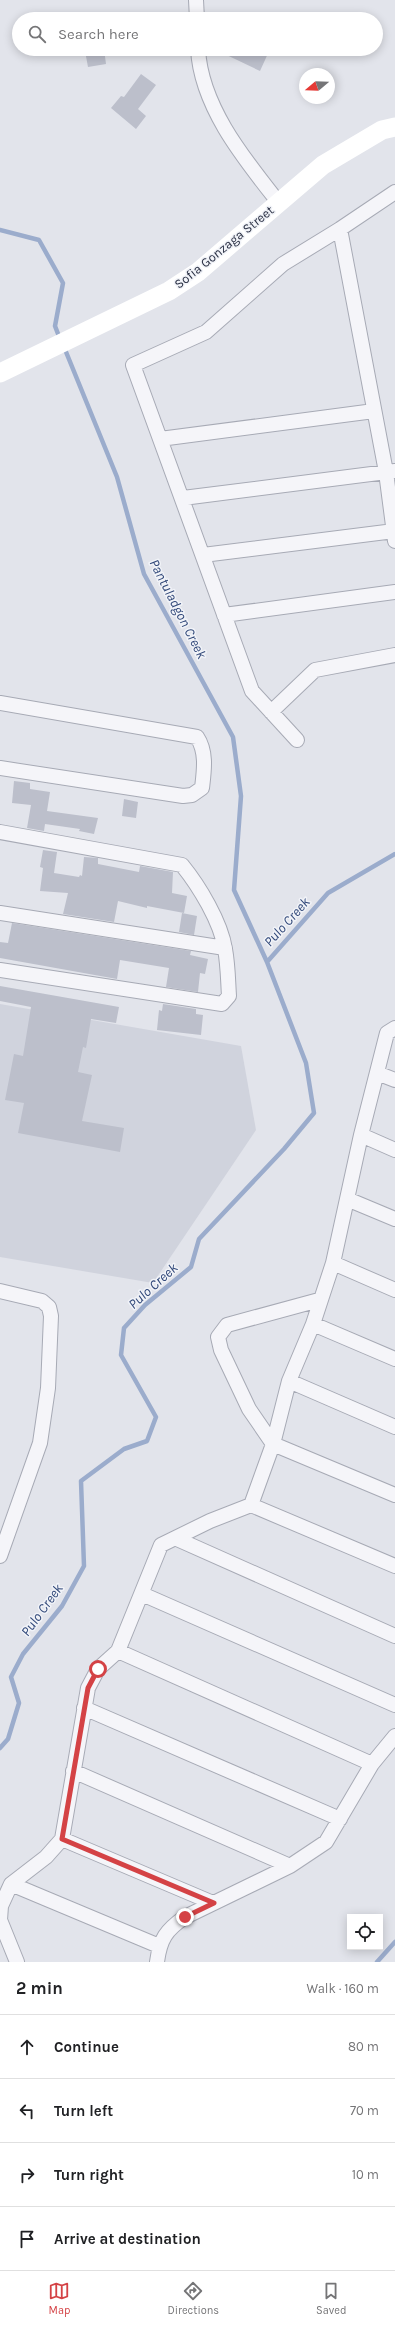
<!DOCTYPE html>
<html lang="en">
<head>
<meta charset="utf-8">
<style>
  :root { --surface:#fff; --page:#f6f6f6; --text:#202124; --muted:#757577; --line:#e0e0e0; --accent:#d44245 }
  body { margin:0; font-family:Karla,sans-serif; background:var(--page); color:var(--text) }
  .controls { position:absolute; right:12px; bottom:12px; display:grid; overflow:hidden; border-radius:0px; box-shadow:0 2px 10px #0003 }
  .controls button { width:36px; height:36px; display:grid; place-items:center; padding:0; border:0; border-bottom:1px solid var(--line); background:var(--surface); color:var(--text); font:20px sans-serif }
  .compass { position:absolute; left:299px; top:68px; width:36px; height:36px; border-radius:50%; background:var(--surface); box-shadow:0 2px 10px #0003; rotate:251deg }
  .stop { position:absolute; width:12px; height:12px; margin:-9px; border:3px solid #d44245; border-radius:50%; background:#fff }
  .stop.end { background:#d44245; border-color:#fff; box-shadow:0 1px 4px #0008 }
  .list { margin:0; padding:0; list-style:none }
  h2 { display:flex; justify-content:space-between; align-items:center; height:52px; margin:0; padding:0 16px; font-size:17px }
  h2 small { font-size:13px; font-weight:400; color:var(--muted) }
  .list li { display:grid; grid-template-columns:26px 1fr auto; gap:12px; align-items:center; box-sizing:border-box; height:64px; padding:0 16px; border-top:1px solid var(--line) }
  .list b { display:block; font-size:15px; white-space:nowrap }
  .list em { font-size:13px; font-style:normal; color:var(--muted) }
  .icon { flex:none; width:22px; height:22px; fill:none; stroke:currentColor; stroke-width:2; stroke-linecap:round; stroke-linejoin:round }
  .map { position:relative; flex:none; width:395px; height:1962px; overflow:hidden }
  .search { position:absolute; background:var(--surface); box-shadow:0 2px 10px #0003; left:12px; right:12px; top:12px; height:44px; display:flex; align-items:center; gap:10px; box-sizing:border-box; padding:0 14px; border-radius:22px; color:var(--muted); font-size:15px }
  .sheet { height:308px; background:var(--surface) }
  nav { display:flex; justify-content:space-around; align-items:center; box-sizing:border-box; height:56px; border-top:1px solid var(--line); background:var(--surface); font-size:11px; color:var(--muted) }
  nav a { display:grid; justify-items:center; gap:2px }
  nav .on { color:var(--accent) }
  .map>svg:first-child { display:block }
  .built { fill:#d0d3dd }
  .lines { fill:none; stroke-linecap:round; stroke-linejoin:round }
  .stream { stroke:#9baccc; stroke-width:4.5 }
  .building { fill:#bcbfcb }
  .street-casing { stroke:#a7aab5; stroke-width:16 }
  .street { stroke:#f5f5f9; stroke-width:14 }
  .secondary { stroke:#fff; stroke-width:19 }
  .route { stroke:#d44245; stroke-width:5 }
  .labels { text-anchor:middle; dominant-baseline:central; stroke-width:3; stroke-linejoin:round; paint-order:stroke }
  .street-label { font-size:13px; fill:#292f43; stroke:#f1f3f8 }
  .water-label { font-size:14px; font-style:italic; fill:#314879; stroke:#f1f3f8 }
</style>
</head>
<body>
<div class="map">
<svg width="395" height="1962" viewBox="0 0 395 1962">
  <rect width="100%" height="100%" fill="#e2e4eb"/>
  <path class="built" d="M0,1004L241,1046L256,1130L153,1283L0,1257Z"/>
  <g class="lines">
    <path class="stream" d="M0,230L39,240L63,283L55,326L60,339
      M267,962L328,893L395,854
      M0,1748L8,1739L19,1703L11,1677L23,1654L62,1606L84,1566L81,1481L124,1449L147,1441L156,1417L121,1355L124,1328L145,1305L191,1267L199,1239L284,1149L314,1113L306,1063L267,962L234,890L241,796L233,737L144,574L117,477L64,347
      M377,1962L395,1942"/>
  </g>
  <path class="building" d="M104,49L106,64L88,67L85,51Z
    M214,49H270L260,71Z
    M141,74L156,85L138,109L146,116L136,129L111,108L121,96L124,97Z
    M14,781L30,783V789L50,792L47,811L98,818L94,834L79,831L80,829L45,824L44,831L27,828L31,805L12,803Z
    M124,799L138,802L136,818L122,816Z
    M43,850L57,852L54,873L79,877L80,875L82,876L84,857L98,858V864L139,872L140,866L173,872L172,893L187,896L184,913L147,906V908L118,901L114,922L63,914L68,893L40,891L43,868L40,867Z
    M182,913L197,916L194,935L179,932Z
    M12,923L191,951L190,955L208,959L205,974L200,973L198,992L166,987L169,968L120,960L117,979L0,958V942L8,943Z
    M0,986L119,1007L116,1023L91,1019L86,1048L83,1047L78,1072L92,1075L82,1121L124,1128L120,1152L18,1133L24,1103L5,1100L14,1054L23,1056L31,1007L0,1001Z
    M163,1004L196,1009V1014L203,1015L201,1035L157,1030L159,1010L162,1011Z"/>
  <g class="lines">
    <defs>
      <path id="street" d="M196,0L197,19
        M198,49C201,107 245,160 279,203
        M340,229L386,472L395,541
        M160,439L374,411
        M183,498L395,471
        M203,555L394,531
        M224,615L395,592
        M0,703L197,737C207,752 204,771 202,788L192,795L183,796L0,768
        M271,712L315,670L395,655
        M297,740L252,691L133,365L206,332L283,264L340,229L395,192
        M0,832L182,865C199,886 221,922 225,949C228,965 228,981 229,996L222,1004L0,970
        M0,913L225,948
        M377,1073L395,1080
        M361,1135L395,1150
        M347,1199L395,1219
        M333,1263L395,1290
        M0,1291L42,1301L49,1307L51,1316L48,1388L40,1443L0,1556
        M319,1300L227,1325L218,1337L221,1350L249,1409L273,1444L395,1495
        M313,1324L395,1359
        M289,1381L395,1427
        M251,1505L395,1566
        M177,1539L395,1636
        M142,1594L395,1705
        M118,1651L372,1764
        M84,1708L340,1819
        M73,1771L290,1866
        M62,1839L213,1903
        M11,1884L159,1946
        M17,1962L0,1920L1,1906L11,1884L46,1857L62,1839L88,1688L98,1669L118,1651L161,1545L210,1521L251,1505L273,1444L289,1381L313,1324L333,1263L361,1135L387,1033L395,1028
        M157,1962C160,1939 166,1930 185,1917L290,1866L326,1842L372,1764L395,1736"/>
    </defs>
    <use href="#street" class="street-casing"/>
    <use href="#street" class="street"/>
    <path class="secondary" d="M0,373L169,291L198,272L323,165L382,130L395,127"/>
  </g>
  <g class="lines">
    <path class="route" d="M98,1669L88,1688L62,1839L214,1903L185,1917"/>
  </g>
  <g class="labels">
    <g class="street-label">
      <text transform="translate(224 247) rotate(-39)">Sofia Gonzaga Street</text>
    </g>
    <g class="water-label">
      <text transform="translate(178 609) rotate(63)">Pantuladgon Creek</text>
      <text transform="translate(287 922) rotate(-48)">Pulo Creek</text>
      <text transform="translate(153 1286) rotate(-42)">Pulo Creek</text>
      <text transform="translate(42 1610) rotate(-54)">Pulo Creek</text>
    </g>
  </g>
</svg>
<div class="controls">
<button><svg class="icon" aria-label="locate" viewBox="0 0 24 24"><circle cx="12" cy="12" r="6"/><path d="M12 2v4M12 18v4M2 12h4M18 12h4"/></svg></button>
</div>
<svg class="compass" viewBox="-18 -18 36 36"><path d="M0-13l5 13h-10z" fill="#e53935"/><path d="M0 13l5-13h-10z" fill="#757577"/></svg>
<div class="stop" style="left:98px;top:1669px"></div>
<div class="stop end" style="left:185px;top:1917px"></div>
<div class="search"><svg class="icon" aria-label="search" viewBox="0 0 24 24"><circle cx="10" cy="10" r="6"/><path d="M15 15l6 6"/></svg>Search here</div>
</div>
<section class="sheet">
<h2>2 min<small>Walk · 160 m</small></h2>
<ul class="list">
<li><svg class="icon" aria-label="ahead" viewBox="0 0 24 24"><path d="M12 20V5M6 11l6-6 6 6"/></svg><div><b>Continue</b></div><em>80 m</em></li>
<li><svg class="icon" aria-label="left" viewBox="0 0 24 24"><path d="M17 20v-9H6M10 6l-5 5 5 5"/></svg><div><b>Turn left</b></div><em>70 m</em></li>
<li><svg class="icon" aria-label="right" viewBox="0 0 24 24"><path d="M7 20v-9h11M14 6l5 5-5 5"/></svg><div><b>Turn right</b></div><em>10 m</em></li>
<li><svg class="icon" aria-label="arrive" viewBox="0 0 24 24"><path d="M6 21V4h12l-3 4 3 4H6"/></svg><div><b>Arrive at destination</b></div></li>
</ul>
</section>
<nav>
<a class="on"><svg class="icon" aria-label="map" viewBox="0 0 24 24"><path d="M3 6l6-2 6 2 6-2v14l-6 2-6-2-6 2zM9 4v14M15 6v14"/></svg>Map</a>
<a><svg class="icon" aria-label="directions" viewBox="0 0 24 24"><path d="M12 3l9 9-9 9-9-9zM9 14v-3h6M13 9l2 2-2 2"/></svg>Directions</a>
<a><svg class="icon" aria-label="saved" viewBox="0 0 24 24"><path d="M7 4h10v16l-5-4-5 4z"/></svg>Saved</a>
</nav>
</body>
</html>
